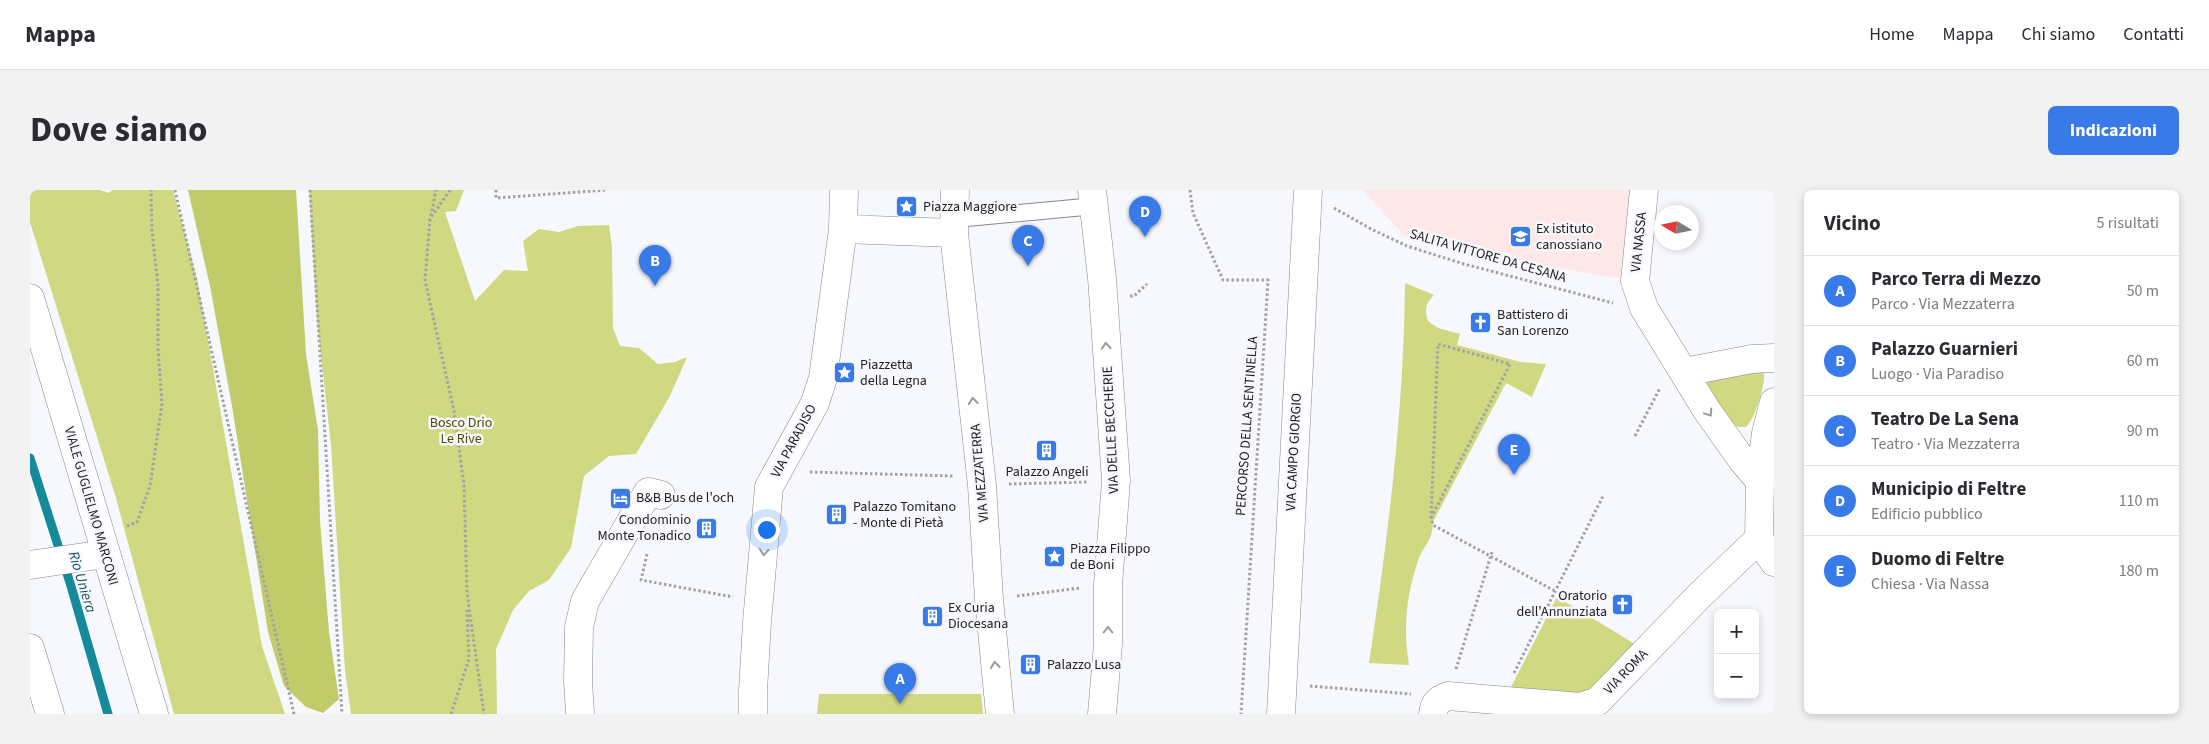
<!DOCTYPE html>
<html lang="it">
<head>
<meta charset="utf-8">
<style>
  :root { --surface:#fff; --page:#f2f2f3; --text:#2b2b33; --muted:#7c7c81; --line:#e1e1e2; --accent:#377ae8 }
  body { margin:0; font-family:"Source Sans 3",sans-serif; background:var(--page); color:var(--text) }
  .controls { position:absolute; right:15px; bottom:15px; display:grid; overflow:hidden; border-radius:8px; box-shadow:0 2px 8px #0003 }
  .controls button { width:45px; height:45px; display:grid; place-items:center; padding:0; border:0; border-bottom:1px solid var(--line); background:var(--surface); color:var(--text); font:25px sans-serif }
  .compass { position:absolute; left:1624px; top:15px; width:45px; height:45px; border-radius:50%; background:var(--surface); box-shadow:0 2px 8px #0003; rotate:280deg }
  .you { position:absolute; left:736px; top:339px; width:18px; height:18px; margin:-12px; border:4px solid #fff; border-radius:50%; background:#1a73e8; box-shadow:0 0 0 8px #1a73e833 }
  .badge { display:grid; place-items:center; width:32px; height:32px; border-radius:50%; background:var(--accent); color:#fff; font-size:16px; font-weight:700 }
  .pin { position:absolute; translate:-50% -41px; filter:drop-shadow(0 1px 2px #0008) }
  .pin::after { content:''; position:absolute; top:26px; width:18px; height:15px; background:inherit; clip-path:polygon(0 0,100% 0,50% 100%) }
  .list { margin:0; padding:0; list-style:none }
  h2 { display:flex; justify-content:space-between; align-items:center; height:65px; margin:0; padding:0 20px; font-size:21px }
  h2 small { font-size:16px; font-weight:400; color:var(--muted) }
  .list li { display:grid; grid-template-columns:32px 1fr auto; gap:15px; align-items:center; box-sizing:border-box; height:70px; padding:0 20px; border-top:1px solid var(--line) }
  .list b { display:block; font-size:19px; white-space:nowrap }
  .list p { margin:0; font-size:16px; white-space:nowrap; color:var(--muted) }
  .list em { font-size:16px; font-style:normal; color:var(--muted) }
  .map { position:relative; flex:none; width:1744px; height:524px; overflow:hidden; border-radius:8px }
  header { display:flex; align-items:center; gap:30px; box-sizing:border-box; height:70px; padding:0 25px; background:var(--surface); border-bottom:1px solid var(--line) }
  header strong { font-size:24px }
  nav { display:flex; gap:28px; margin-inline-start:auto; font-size:18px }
  .intro { display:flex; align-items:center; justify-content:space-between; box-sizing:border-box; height:120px; padding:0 30px }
  h1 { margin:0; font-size:35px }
  .button { padding:12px 22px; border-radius:8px; background:var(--accent); color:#fff; font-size:18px; font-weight:700 }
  main { display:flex; gap:30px; padding:0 30px }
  aside { flex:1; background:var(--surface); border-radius:8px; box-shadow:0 2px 8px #0003 }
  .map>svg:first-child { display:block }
  .education { fill:#fee8e7 }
  .green { fill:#d0d881 }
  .forest { fill:#c2cb69 }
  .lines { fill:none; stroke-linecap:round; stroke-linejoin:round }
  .stream { stroke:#148a9b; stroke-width:9 }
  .service-casing { stroke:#85878b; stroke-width:18 }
  .minor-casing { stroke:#85878b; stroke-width:29 }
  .tertiary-casing { stroke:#85878b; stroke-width:29 }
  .path { stroke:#a2a2a6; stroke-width:3; stroke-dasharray:2.5 2.5; stroke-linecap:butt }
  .service { stroke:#fff; stroke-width:16 }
  .minor { stroke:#fff; stroke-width:28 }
  .tertiary { stroke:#fff; stroke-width:28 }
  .oneway { stroke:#9a9a9b }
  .labels { text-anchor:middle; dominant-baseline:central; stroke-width:5; stroke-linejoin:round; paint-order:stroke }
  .poi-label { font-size:14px; fill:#1e1e20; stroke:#f7f8fd; text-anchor:start }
  .street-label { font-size:14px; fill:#1e1e20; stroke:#f7f8fd }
  .park-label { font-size:14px; fill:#4a4e00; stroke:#f7f8fd }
  .water-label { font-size:15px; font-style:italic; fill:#134f59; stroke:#f7f8fd }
</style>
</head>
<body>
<header>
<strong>Mappa</strong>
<nav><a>Home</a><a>Mappa</a><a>Chi siamo</a><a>Contatti</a></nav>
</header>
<div class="intro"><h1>Dove siamo</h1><a class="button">Indicazioni</a></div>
<main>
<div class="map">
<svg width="1744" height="524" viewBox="0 0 1744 524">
  <rect width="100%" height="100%" fill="#f7f8fd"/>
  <path class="education" d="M1332,0H1605L1615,55L1623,56L1617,93L1432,62L1375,46Z"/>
  <path class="green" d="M0,0H70L79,3L82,0H143L167,88L232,456L255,524H144L86,308L0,32Z
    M279,0H434L426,21L415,22L445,111L474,80L498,81L493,51L509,39L529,42L548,36L579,35L582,57L583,138L590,156L609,158L628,174L645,172L657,167L640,206L606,264L579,266L554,286L541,358L519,390L499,401L483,420L466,459L467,524H321L315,481L301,255L287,130Z
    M1375,93L1404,105C1396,113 1394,120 1398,131L1408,138L1430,144L1427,155L1491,172L1516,174L1502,207L1476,193L1403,332C1402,354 1394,353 1388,371C1376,406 1373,438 1379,475L1339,473C1358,347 1374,220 1375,93Z
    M1733,181C1738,189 1724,231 1716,237H1708C1697,231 1670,201 1676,190Z
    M1527,407L1610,457L1558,504L1478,503Z
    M789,504H951L953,524H787Z"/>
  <path class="forest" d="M158,0H266L276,164L288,240L290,330L299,442L309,509L293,523L276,517L254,496L238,442L202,216L180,96Z"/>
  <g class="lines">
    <path class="stream" d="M0,268L41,396L78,524"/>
    <defs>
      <path id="service" d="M926,29L1065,16"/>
      <path id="minor" d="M925,0L924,43L952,295L959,409L970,524
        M1062,0L1072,88L1086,291L1078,395V454L1072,524
        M1614,0L1605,91L1614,118L1676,219L1712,270L1730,291
        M813,39L924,43
        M1654,182L1722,169L1744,168
        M1744,212L1736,243L1730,291L1729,349L1744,372
        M0,375L75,364
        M0,458L20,524
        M550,524L548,491L549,437L555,411L618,302L631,305
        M723,524V501L727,432L739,297L785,213L793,188L813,39L814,0
        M1403,524C1404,513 1408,510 1418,506L1551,517L1568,511L1669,406L1729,349"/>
      <path id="tertiary" d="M0,108L124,524
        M1251,524L1278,0"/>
    </defs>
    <use href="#service" class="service-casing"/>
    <use href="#minor" class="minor-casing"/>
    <use href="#tertiary" class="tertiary-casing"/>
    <path class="path" d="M145,0L264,524
      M280,0L312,524
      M420,0L400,29L395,90L424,221L434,295L437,403L454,524
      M466,0V8L577,0
      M1160,0L1163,23L1193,90H1238L1211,524
      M1304,18L1341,39L1377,56L1434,74L1583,113
      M401,26L406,0
      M1100,106H1104L1117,94
      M1605,246L1630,198
      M780,282L924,286
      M979,294L1057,292
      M1401,328L1480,174L1408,154L1401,328L1403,335L1525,401
      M97,336L107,332L120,296L132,214L128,159V96L122,41L121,0
      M617,364L611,390L703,407
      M987,406L1050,398
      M1426,479L1462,362
      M1484,483L1573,306
      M1280,496L1381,504
      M421,524L439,469L437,420"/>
    <use href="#service" class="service"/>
    <use href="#minor" class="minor"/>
    <use href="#tertiary" class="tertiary"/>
  </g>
  <defs><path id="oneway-chevron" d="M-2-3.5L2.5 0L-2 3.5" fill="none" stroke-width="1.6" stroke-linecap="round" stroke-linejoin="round" transform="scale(1.25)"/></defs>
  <g class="oneway">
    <use href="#oneway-chevron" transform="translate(1076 156) rotate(-94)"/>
    <use href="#oneway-chevron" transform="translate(943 211) rotate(-96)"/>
    <use href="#oneway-chevron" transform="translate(1679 223) rotate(56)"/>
    <use href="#oneway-chevron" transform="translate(734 362) rotate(95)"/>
    <use href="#oneway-chevron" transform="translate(1078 440) rotate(-90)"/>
    <use href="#oneway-chevron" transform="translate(965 475) rotate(-96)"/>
  </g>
  <defs>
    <symbol id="sight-square" viewBox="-11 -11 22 22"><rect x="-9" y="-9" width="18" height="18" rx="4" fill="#377ae8" stroke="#f7f8fd"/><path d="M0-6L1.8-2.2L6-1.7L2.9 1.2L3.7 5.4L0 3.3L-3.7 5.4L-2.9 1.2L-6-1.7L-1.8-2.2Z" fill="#fff"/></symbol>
    <symbol id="school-square" viewBox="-11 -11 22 22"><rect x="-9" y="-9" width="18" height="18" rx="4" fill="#377ae8" stroke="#f7f8fd"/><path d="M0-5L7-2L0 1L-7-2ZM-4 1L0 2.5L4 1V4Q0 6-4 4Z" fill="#fff"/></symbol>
    <symbol id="church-square" viewBox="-11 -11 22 22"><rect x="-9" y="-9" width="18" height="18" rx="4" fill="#377ae8" stroke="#f7f8fd"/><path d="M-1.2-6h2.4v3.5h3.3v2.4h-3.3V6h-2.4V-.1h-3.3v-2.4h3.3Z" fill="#fff"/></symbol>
    <symbol id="building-square" viewBox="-11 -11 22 22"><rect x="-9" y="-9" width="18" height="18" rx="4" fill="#377ae8" stroke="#f7f8fd"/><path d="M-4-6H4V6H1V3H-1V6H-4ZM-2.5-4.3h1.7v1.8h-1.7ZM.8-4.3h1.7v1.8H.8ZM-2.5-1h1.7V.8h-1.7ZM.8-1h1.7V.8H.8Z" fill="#fff"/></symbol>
    <symbol id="hotel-square" viewBox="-11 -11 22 22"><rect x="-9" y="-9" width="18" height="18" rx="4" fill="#377ae8" stroke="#f7f8fd"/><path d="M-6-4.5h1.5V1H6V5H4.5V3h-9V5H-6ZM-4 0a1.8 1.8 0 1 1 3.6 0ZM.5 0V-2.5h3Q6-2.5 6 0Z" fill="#fff"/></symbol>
  </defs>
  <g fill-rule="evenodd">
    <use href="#sight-square" x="864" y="4" width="25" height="25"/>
    <use href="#school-square" x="1478" y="34" width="25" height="25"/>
    <use href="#church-square" x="1438" y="120" width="25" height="25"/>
    <use href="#sight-square" x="802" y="170" width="25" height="25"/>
    <use href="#building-square" x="1004" y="248" width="25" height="25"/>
    <use href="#hotel-square" x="578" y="296" width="25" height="25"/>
    <use href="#building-square" x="794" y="312" width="25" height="25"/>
    <use href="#building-square" x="664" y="326" width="25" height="25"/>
    <use href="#sight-square" x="1012" y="354" width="25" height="25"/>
    <use href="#church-square" x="1580" y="402" width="25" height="25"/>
    <use href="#building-square" x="890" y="414" width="25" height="25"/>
    <use href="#building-square" x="988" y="462" width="25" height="25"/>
  </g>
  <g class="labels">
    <g class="poi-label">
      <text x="893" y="17">Piazza Maggiore</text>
      <text x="1506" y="39">Ex istituto<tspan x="1506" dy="16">canossiano</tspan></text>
      <text x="1467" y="125">Battistero di<tspan x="1467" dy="16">San Lorenzo</tspan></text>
      <text x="830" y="175">Piazzetta<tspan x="830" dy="16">della Legna</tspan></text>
      <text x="1017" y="282" text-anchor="middle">Palazzo Angeli</text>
      <text x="606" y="308">B&amp;B Bus de l'och</text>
      <text x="823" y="317">Palazzo Tomitano<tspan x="823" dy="16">- Monte di Pietà</tspan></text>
      <text x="661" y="330" text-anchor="end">Condominio<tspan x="661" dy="16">Monte Tonadico</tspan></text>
      <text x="1040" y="359">Piazza Filippo<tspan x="1040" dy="16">de Boni</tspan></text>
      <text x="1577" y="406" text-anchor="end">Oratorio<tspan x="1577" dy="16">dell'Annunziata</tspan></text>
      <text x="918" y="418">Ex Curia<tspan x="918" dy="16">Diocesana</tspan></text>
      <text x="1017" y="475">Palazzo Lusa</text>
    </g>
    <g class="street-label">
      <text transform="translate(1609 52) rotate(-84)">VIA NASSA</text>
      <text transform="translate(1458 66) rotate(16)">SALITA VITTORE DA CESANA</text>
      <text transform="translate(1217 236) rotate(-86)">PERCORSO DELLA SENTINELLA</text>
      <text transform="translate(1081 240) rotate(-93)">VIA DELLE BECCHERIE</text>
      <text transform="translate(764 251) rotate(-62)">VIA PARADISO</text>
      <text transform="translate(1264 262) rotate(-87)">VIA CAMPO GIORGIO</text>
      <text transform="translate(950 283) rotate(-95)">VIA MEZZATERRA</text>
      <text transform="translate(61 316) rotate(74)">VIALE GUGLIELMO MARCONI</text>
      <text transform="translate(1596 482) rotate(-46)">VIA ROMA</text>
    </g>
    <g class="park-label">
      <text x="431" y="233">Bosco Drio<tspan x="431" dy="16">Le Rive</tspan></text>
    </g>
    <g class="water-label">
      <text transform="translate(52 392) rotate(73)">Rio Uniera</text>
    </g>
  </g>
</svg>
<div class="controls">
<button>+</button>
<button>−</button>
</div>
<svg class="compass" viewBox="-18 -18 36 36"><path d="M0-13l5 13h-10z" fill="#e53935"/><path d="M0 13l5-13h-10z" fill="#7c7c81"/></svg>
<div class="you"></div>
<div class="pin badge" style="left:870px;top:514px">A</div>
<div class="pin badge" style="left:625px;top:96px">B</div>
<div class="pin badge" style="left:998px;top:76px">C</div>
<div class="pin badge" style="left:1115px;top:47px">D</div>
<div class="pin badge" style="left:1484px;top:285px">E</div>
</div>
<aside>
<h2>Vicino<small>5 risultati</small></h2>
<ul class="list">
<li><span class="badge">A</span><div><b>Parco Terra di Mezzo</b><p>Parco · Via Mezzaterra</p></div><em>50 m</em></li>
<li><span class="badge">B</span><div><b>Palazzo Guarnieri</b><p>Luogo · Via Paradiso</p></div><em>60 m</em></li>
<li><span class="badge">C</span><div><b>Teatro De La Sena</b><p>Teatro · Via Mezzaterra</p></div><em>90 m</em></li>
<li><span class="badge">D</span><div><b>Municipio di Feltre</b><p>Edificio pubblico</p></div><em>110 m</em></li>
<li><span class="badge">E</span><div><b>Duomo di Feltre</b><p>Chiesa · Via Nassa</p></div><em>180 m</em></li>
</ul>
</aside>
</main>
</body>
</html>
